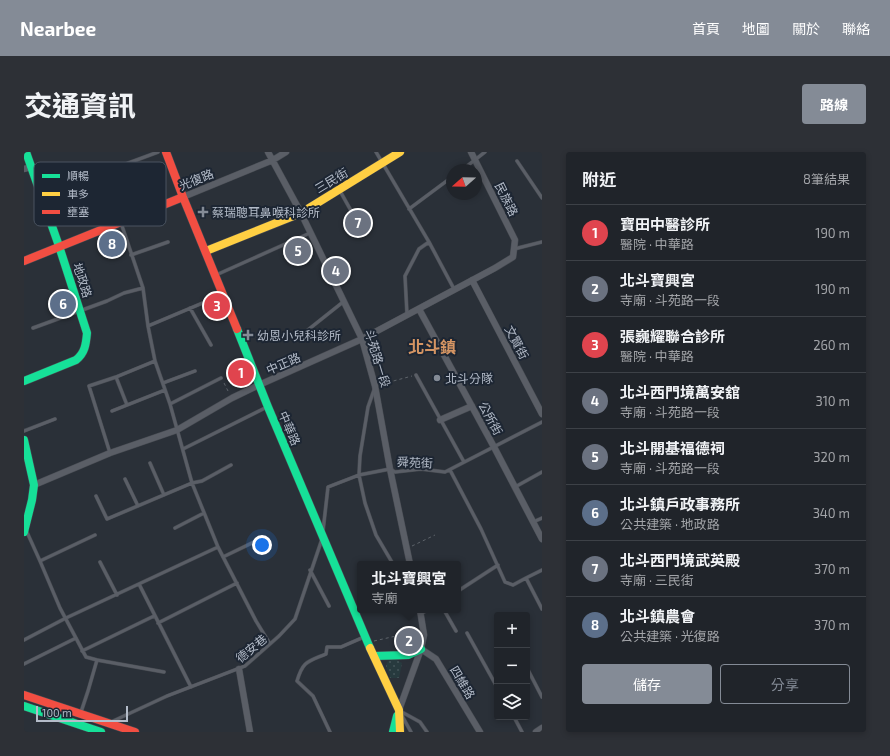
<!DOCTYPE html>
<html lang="zh-TW">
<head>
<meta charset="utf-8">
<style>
  :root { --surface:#20242a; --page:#2d3036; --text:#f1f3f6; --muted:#a2a4a8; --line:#3d4147; --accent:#848b96 }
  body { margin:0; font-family:"Exo 2","Noto Sans TC",sans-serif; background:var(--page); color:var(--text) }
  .controls { position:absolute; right:12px; bottom:12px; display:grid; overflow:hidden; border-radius:4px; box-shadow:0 2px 6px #0003 }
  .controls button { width:36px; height:36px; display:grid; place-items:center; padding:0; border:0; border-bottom:1px solid var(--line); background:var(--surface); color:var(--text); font:20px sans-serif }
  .compass { position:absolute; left:422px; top:12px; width:36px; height:36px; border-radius:50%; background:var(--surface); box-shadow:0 2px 6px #0003; rotate:250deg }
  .scale { position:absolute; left:12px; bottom:10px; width:92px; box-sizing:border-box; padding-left:4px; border:2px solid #b4bcc9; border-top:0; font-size:11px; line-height:14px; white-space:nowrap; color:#b4bcc9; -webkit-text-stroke:3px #1d2633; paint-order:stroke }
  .you { position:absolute; left:238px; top:393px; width:14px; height:14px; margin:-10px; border:3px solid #fff; border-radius:50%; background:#1a73e8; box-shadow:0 0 0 6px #1a73e833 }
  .badge { display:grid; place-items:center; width:26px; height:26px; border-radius:50%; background:var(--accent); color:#fff; font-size:13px; font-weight:700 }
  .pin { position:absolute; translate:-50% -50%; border:2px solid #fff; box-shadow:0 1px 4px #0006 }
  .popup { position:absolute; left:333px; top:409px; width:104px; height:52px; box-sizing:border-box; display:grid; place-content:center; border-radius:4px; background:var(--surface); filter:drop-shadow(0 1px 3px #0005); font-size:13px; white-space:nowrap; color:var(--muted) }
  .popup b { font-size:15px; color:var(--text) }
  .popup::after { content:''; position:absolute; left:50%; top:100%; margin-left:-8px; border:8px solid transparent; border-top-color:var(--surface) }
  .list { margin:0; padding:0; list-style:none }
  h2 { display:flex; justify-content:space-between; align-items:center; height:52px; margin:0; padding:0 16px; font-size:17px }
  h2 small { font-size:13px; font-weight:400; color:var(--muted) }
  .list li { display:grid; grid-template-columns:26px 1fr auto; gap:12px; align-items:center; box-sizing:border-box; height:56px; padding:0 16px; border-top:1px solid var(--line) }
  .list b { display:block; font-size:15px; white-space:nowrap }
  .list p { margin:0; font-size:13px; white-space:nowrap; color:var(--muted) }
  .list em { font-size:13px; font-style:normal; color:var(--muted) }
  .actions { display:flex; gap:8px; padding:12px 16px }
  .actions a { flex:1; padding:9px 0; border:1px solid var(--accent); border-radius:4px; text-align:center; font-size:14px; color:var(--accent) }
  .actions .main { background:var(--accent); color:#fff }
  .icon { flex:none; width:22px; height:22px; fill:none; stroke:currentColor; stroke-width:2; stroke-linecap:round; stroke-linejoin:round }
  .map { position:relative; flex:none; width:518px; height:580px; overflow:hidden; border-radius:4px }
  header { display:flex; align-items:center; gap:24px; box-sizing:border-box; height:56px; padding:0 20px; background:var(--accent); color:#fff }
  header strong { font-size:19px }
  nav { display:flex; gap:22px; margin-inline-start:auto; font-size:14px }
  .intro { display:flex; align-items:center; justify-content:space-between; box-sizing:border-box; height:96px; padding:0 24px }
  h1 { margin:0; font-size:28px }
  .button { padding:10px 18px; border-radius:4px; background:var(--accent); color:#fff; font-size:14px; font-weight:700 }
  main { display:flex; gap:24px; padding:0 24px }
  aside { flex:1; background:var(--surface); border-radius:4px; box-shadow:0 2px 6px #0003 }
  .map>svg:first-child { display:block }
  .grass { fill:url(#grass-dots) }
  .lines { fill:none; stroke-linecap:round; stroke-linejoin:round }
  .lane-casing { stroke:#484c53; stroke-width:4 }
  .street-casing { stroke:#484c53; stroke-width:7 }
  .fast-casing { stroke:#484c53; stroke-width:9 }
  .slow-casing { stroke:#484c53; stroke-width:9 }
  .jam-casing { stroke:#484c53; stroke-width:9 }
  .path { stroke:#5d636a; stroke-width:1; stroke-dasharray:3 3; stroke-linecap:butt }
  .lane { stroke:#5a5e66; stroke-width:3 }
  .street { stroke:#5a5e66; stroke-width:6 }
  .fast { stroke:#16e098; stroke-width:8 }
  .slow { stroke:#ffcf43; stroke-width:8 }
  .jam { stroke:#f24e42; stroke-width:8 }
  .poi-dot { fill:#848b96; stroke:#1d2633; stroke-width:1.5 }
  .labels { text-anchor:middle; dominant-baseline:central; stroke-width:4; stroke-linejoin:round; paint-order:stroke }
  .street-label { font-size:12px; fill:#b4bcc9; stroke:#1d2633 }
  .poi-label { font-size:12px; fill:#b4bcc9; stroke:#1d2633; text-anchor:start }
  .district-label { font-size:16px; font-weight:bold; fill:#d59563; stroke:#1d2633 }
  .key { fill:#1d2633; stroke:#4a5360; stroke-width:1 }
  .key-label { font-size:11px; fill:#b4bcc9 }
</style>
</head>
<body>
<header>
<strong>Nearbee</strong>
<nav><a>首頁</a><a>地圖</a><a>關於</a><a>聯絡</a></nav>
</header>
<div class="intro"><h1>交通資訊</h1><a class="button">路線</a></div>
<main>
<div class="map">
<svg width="518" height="580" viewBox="0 0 518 580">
  <defs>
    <pattern id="grass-dots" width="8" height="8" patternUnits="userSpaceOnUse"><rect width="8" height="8" fill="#273a3e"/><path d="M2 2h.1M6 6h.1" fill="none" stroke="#445559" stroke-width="1.8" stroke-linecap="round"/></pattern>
  </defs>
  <rect width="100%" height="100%" fill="#2a3038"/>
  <path class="grass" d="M371,507L378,511L375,526H366L362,514L364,509Z"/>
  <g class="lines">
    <defs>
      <path id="lane" d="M352,0L405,90L430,137
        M493,9L518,46
        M438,18L461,0
        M316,39L330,64
        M78,40L72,23L134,0
        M385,57L428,25
        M97,71L119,136L124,174L131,209L146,252L168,331L194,395L232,469L246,492
        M490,97L518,90
        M107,103L144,90
        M192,123L286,81
        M166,156L187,193
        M383,162L381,124L395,97L405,90
        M124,174L200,142
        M9,176L83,149L100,141L119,136
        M275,185L319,150
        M392,223L440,310
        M92,225L103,253
        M139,231L171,219
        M350,238L344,255L336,304L335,323L341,351L352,383L369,412
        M146,252L197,226
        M88,259L141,238
        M0,279L31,267
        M159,297L243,255
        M86,301L65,234L92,225L131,209
        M126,311L140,343
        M426,318L457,377L481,430L489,433L502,426
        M101,327L114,354
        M491,335L518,320
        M72,344L83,367L168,331L178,329L207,313
        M509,370L518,366
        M151,376L180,361
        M2,378L16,409L36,456L62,505L73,508L64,539L57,560
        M299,379L304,335L335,323L366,317L371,320L397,317L421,320L518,270
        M199,405L234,388
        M16,409L71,383
        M76,410L93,443
        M286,418L305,454
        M518,418L502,426L518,457
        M115,432L167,535
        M434,439L474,413
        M420,458L432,479
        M396,462L404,458
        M476,462V463
        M134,471L213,431
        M443,481L473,535
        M0,488L42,466L194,395
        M58,499L130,464
        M73,508L140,520
        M0,512L52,486
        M503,516L518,545
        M376,559L396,570L403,580
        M377,562L387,580
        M490,565L498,580
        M87,570L143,544L221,514L255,484L271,467L298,387
        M306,580L289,544L273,529C279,509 283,510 302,502L303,495H317L340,485"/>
      <path id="street" d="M244,0L277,61L338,187L351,234L366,317L386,412
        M0,17L7,15
        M159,45L249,8L262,0
        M448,128L518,262
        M395,157L470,295L518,387
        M416,268L448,254
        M10,333L86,301L153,278L208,246L235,233L338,187L471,116L489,105L491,88L447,0
        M397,497L412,507L456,580
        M215,517L226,580
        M375,558L397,497L400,483L396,458
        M512,580L518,576"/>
      <path id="fast" d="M213,177L244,255L346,496
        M0,229L52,208C61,201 62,192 63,181L35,94L2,0
        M0,288L10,333L8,348L0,380
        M350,504L384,503L397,497
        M0,554L77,580
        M369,580L373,564"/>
      <path id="slow" d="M182,99L277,61L376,0
        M346,496L375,558L376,580"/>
      <path id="jam" d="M142,0L159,45L213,177
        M0,109L159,45
        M0,543L111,580"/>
    </defs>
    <use href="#lane" class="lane-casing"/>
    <use href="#street" class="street-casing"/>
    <use href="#fast" class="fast-casing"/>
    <use href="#slow" class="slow-casing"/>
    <use href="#jam" class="jam-casing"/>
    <path class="path" d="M30,60L73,42
      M200,231L205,241
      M358,232L388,224
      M388,394L411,383
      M350,489L394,479"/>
    <use href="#lane" class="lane"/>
    <use href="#street" class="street"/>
    <use href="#fast" class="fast"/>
    <use href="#slow" class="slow"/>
    <use href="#jam" class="jam"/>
  </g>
  <g class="poi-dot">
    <path d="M177 54h4v4h4v4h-4v4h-4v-4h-4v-4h4z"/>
    <path d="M222 177h4v4h4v4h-4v4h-4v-4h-4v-4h4z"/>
    <circle cx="413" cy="226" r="4"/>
  </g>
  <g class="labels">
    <g class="street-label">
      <text transform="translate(172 27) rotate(-22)">光復路</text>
      <text transform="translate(307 28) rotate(-31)">三民街</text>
      <text transform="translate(483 47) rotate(64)">民族路</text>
      <text transform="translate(59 128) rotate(72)">地政路</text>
      <text transform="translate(493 190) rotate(62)">文賢街</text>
      <text transform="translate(354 206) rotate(73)">斗苑路一段</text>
      <text transform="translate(259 211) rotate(-23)">中正路</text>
      <text transform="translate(467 266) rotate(61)">公所街</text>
      <text transform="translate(266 276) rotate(67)">中華路</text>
      <text transform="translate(391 310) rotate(2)">舜苑街</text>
      <text transform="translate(227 496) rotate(-39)">德安巷</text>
      <text transform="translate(439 530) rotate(59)">四維路</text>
    </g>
    <g class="poi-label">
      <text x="188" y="60">蔡瑞聰耳鼻喉科診所</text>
      <text x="233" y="183">幼恩小兒科診所</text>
      <text x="421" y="226">北斗分隊</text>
    </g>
    <g class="district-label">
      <text x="408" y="194">北斗鎮</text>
    </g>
  </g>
  <rect x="10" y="10" width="132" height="64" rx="6" class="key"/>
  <rect x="18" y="22" width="18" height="4" fill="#16e098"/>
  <rect x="18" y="40" width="18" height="4" fill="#ffcf43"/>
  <rect x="18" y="58" width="18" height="4" fill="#f24e42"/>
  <g class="key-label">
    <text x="43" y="28">順暢</text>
    <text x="43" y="46">車多</text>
    <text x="43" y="64">壅塞</text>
  </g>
</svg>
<div class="controls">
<button>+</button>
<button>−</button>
<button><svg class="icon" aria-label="layers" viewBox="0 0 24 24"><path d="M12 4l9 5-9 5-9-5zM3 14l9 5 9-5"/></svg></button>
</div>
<svg class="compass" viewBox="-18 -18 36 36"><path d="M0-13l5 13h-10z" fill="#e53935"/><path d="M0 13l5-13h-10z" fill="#a2a4a8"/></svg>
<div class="scale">100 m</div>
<div class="you"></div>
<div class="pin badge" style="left:217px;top:221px;background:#e0444e">1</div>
<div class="pin badge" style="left:385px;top:489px;background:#6b7280">2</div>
<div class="popup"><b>北斗寶興宮</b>寺廟</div>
<div class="pin badge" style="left:193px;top:154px;background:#e0444e">3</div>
<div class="pin badge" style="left:312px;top:119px;background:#6b7280">4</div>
<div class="pin badge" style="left:274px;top:99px;background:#6b7280">5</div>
<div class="pin badge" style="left:39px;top:152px;background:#5c6f8a">6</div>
<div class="pin badge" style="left:334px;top:71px;background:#6b7280">7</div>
<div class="pin badge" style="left:88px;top:92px;background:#5c6f8a">8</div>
</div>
<aside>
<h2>附近<small>8筆結果</small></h2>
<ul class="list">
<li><span class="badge" style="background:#e0444e">1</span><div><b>寶田中醫診所</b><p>醫院 · 中華路</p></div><em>190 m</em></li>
<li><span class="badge" style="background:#6b7280">2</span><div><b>北斗寶興宮</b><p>寺廟 · 斗苑路一段</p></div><em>190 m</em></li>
<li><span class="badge" style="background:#e0444e">3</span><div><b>張巍耀聯合診所</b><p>醫院 · 中華路</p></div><em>260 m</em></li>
<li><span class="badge" style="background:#6b7280">4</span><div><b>北斗西門境萬安舘</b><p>寺廟 · 斗苑路一段</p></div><em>310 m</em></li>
<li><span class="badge" style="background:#6b7280">5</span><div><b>北斗開基福德祠</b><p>寺廟 · 斗苑路一段</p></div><em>320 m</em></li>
<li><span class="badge" style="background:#5c6f8a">6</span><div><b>北斗鎮戶政事務所</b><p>公共建築 · 地政路</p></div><em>340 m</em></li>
<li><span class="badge" style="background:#6b7280">7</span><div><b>北斗西門境武英殿</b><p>寺廟 · 三民街</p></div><em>370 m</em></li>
<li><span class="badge" style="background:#5c6f8a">8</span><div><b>北斗鎮農會</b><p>公共建築 · 光復路</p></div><em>370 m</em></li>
</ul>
<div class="actions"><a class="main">儲存</a><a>分享</a></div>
</aside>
</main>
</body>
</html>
